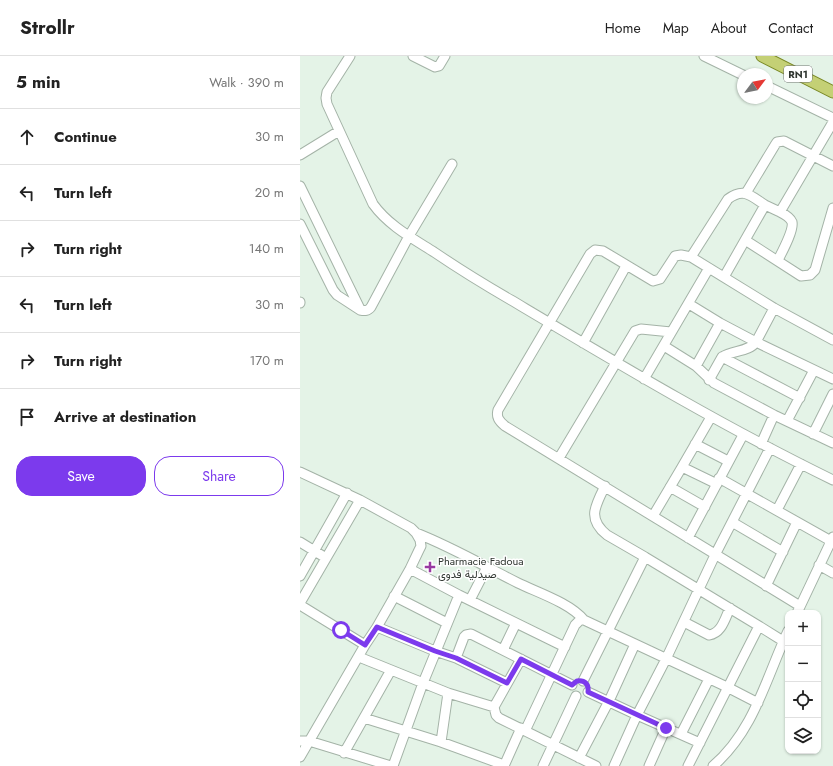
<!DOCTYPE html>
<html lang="en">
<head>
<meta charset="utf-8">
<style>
  :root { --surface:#fff; --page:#f2f2f2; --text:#222; --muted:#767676; --line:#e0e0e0; --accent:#7c3aed }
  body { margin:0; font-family:Jost,Vazirmatn,sans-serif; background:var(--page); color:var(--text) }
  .controls { position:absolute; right:12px; bottom:12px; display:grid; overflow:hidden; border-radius:8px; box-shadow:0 1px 3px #0004 }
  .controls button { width:36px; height:36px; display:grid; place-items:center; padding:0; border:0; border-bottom:1px solid var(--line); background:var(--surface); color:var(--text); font:20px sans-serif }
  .compass { position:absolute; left:437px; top:12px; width:36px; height:36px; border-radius:50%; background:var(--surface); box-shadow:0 1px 3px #0004; rotate:58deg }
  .stop { position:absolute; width:12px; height:12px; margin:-9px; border:3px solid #7c3aed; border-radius:50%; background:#fff }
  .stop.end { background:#7c3aed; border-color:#fff; box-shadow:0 1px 4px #0008 }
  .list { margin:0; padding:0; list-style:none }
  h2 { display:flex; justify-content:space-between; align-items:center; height:52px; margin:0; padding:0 16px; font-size:17px }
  h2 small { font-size:13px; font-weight:400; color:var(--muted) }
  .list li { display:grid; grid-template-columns:26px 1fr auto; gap:12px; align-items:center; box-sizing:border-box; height:56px; padding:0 16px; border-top:1px solid var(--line) }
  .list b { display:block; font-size:15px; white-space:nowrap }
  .list em { font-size:13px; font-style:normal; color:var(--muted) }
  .actions { display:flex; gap:8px; padding:12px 16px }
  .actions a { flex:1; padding:9px 0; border:1px solid var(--accent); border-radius:16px; text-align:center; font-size:14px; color:var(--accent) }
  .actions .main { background:var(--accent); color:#fff }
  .icon { flex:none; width:22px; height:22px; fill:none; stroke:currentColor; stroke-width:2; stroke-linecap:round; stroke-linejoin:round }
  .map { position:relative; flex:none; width:533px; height:710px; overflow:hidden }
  header { display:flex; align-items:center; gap:24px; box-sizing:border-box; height:56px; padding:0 20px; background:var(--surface); border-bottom:1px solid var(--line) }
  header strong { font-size:19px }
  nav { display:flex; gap:22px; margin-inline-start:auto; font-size:14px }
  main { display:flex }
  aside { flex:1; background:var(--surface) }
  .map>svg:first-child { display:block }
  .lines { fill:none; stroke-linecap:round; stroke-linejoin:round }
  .minor-casing { stroke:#a4b3a7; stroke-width:11 }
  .major-casing { stroke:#778621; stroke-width:13 }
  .minor { stroke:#fff; stroke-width:9 }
  .major { stroke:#c4d075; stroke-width:11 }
  .route { stroke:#7c3aed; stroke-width:5 }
  .poi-dot { fill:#9839a1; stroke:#fff; stroke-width:1.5 }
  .labels { text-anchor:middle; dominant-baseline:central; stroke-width:3; stroke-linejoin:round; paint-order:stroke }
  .shield { fill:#fff; stroke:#6e726f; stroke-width:1 }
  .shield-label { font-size:10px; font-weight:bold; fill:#303631 }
  .poi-label { font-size:11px; fill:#303631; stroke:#fff; text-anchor:start }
</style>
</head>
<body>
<header>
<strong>Strollr</strong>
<nav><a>Home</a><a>Map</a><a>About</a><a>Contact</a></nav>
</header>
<main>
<aside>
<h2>5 min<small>Walk · 390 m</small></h2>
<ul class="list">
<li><svg class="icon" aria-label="ahead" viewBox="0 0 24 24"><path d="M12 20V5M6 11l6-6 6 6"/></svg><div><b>Continue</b></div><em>30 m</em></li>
<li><svg class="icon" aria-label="left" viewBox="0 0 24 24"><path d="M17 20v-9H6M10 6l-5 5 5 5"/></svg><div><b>Turn left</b></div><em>20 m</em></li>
<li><svg class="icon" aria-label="right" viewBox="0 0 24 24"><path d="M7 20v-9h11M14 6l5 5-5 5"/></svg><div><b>Turn right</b></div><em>140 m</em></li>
<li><svg class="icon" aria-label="left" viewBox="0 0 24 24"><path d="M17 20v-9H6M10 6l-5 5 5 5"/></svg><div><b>Turn left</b></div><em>30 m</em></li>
<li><svg class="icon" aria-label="right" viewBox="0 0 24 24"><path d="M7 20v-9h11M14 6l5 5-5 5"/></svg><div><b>Turn right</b></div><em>170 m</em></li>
<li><svg class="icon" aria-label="arrive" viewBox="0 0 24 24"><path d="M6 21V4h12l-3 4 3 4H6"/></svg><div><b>Arrive at destination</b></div></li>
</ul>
<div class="actions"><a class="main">Save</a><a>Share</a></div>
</aside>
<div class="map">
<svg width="533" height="710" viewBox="0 0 533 710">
  <rect width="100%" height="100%" fill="#e4f3e7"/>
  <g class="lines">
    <defs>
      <path id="minor" d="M50,0L27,36L26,42L27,48L73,148C88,169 112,182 134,196C159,213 185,229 211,244C317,307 422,370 533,424
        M113,0L135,11L139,10L145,0
        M404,0L443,19
        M467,30L533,62
        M0,99L39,75
        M0,130L60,253
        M446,137L475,89L477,86L484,85L533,110
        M0,168L33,234L37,239L60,254C65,255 68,255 71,251L109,180L152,108
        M445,184L501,220L510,219L515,214L533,152
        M391,201L428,143C444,131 451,140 465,149
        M478,204C482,196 494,174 492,166C490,161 484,158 480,156
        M424,221L465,149L480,156L533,66
        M0,247V246
        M389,248L420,267L456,286L474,252
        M283,287L326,210
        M364,290L396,310L420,267
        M422,301C433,294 449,296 456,286L533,323
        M396,310L414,327L474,359
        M344,323L409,212
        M409,324L422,301L500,342
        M411,361L382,411L417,428
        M487,365L514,314
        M513,378L533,338
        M395,388L428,405
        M461,388L474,359L533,387
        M259,402L335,275L341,273L371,276
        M0,416L60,444L111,472L116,477L120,484L121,490L119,494L110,513L77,571L135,595L156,602L207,627
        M419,422L531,485
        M305,430C295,450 287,463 307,479L345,501
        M370,431L405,451
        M477,454L501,408
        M353,460L382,411
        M432,466L483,496
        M116,477C152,491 184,510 218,527C239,537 270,547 284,564
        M388,482L443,379
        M0,486L26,502
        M519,509L533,517
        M0,520L47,437
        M466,530L497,466
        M159,539L265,591
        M94,540L147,567
        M170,544L187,511
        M0,547L60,444
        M0,549L65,589L77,571
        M500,550L205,370C199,365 196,361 198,354L290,198L295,194L303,195L353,225L360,223L375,200L381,199L391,201L474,252L533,284
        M497,557L533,481
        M384,566L409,579C422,577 425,562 430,552
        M203,594L216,567
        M59,601L148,637L141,686
        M156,602L164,581L166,579L171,578L272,629
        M221,603L194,651L196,659L199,662L296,710
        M283,625L345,501L459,570
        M288,636L337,659L400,687
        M148,637L194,651
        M64,662L141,686L204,709
        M225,675L275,569L280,564H284L427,631L458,647
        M381,678L409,623
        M0,685H9L91,710
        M44,697L91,614
        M0,701L65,589
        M279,702L309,645L335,588
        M93,710L123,627L159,539L110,513
        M204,710L221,672
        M243,710L276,640
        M314,710L337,659L366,603L415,499L470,392
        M349,710L366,672
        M388,710L459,570L483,585
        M413,710C454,675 466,622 488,575"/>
      <path id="major" d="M462,0L533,36"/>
    </defs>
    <use href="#minor" class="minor-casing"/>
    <use href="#major" class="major-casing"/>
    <use href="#minor" class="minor"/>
    <use href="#major" class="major"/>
  </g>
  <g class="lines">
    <path class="route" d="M41,574L65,589L77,571L135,595L156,602L207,627L221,603L272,629L277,625C285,624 289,628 288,636L366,672"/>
  </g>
  <path class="poi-dot" d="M128 505h4v4h4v4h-4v4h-4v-4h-4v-4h4z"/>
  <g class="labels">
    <rect class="shield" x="484" y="10" width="28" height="16" rx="3"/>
    <g class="shield-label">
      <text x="498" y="18">RN1</text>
    </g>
    <g class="poi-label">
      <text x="138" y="505">Pharmacie Fadoua<tspan x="138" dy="13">صيدلية فدوى</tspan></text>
    </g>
  </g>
</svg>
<div class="controls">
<button>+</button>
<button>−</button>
<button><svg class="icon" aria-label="locate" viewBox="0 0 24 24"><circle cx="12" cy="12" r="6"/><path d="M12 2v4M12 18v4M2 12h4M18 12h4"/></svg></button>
<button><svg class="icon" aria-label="layers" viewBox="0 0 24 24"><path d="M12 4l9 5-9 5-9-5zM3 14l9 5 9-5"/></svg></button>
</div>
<svg class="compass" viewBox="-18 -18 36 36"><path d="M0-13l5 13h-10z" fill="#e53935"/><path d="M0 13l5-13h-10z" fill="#767676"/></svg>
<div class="stop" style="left:41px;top:574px"></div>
<div class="stop end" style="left:366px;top:672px"></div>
</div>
</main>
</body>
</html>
